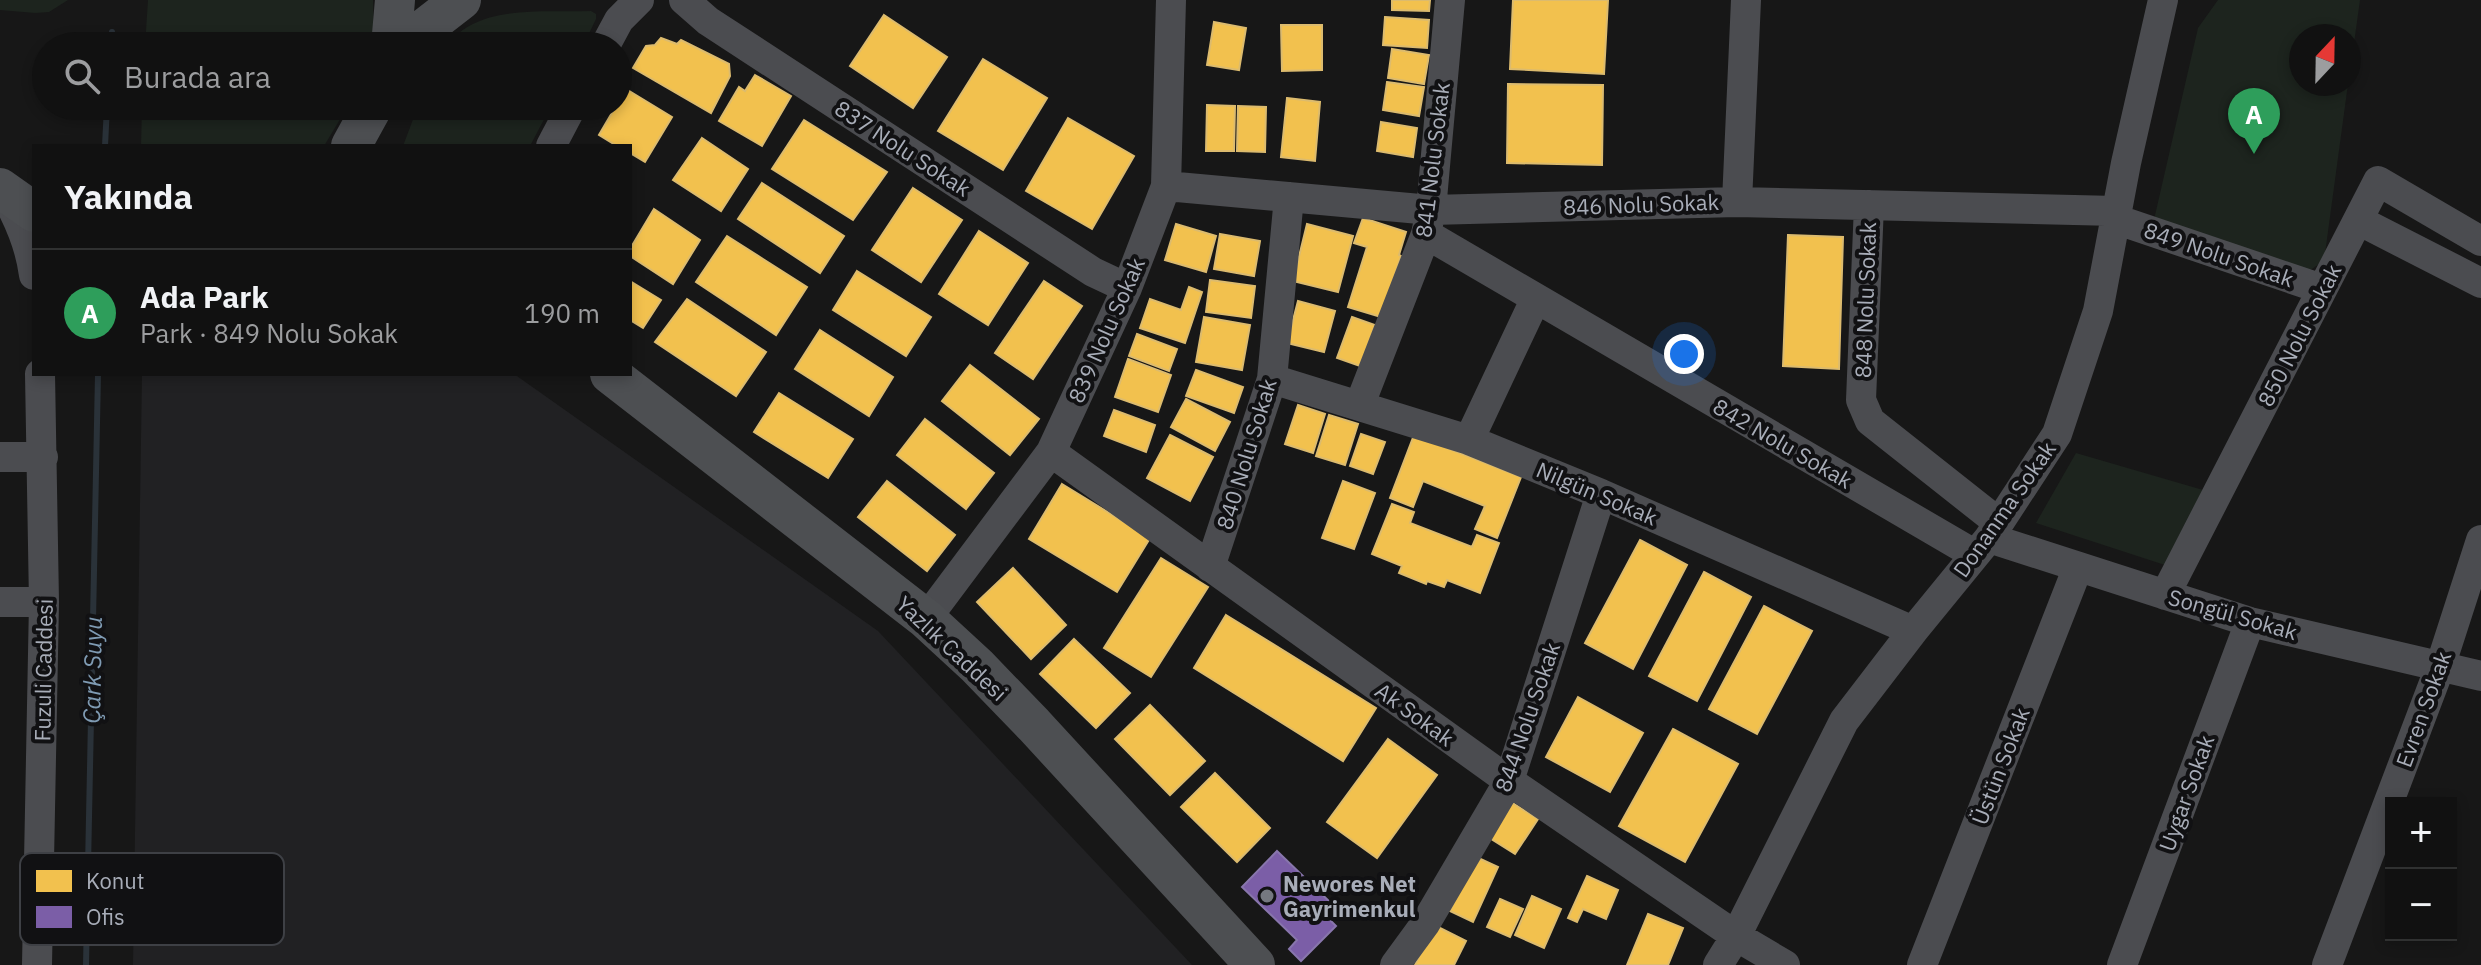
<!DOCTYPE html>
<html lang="tr">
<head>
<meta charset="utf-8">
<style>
  :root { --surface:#111; --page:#1e1f1f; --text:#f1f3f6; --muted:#9c9d9f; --line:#303131; --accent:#d93025 }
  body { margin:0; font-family:"IBM Plex Sans",sans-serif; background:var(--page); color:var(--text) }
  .controls { position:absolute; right:24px; bottom:24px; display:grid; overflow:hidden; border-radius:0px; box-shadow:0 4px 12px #0003 }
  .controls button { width:72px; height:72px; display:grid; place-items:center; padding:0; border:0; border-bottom:2px solid var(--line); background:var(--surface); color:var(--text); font:40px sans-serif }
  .compass { position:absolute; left:2289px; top:24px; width:72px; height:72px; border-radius:50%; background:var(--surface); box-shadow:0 4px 12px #0003; rotate:22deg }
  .you { position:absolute; left:1684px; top:354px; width:28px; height:28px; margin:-20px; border:6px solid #fff; border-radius:50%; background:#1a73e8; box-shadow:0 0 0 12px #1a73e833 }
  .badge { display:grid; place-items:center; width:52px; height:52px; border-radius:50%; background:var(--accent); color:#fff; font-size:26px; font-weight:700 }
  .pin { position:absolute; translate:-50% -66px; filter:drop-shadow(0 2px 4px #0008) }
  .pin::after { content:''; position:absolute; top:42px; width:28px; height:24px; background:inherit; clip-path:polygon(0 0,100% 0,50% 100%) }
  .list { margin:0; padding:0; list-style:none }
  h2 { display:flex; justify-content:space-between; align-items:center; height:104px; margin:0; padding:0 32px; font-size:34px }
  h2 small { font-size:26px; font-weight:400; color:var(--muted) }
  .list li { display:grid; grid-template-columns:52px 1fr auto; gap:24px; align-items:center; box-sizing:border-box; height:128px; padding:0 32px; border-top:2px solid var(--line) }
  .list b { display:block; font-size:30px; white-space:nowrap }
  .list p { margin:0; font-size:26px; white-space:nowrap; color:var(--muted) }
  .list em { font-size:26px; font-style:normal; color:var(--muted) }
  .icon { flex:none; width:44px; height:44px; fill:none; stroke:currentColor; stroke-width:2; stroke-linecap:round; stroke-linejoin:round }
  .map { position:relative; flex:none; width:2481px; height:965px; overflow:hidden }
  .search { position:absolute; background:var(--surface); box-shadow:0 4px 12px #0003; left:32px; top:32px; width:600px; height:88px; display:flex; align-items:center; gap:20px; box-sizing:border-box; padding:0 28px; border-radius:44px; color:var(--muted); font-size:30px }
  .panel { position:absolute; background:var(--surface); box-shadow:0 4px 12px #0003; left:32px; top:144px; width:600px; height:232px; border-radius:0px }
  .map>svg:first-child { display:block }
  .built { fill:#212123 }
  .green { fill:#1d241e }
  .homes { fill:#f2c14e; stroke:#dcbb6e; stroke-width:2 }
  .offices { fill:#7b5ea7; stroke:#8876ac; stroke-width:2 }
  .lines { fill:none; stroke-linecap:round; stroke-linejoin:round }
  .stream { stroke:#2a3239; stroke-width:6 }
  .minor { stroke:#4b4c50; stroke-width:30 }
  .major { stroke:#4d4f52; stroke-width:40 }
  .poi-dot { fill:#757880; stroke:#111113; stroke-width:3 }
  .labels { text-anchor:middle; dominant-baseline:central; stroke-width:8; stroke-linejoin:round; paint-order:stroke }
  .street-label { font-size:22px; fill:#a8adb8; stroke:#111113 }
  .poi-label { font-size:22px; font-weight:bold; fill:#a8adb8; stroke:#111113; text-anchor:start }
  .water-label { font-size:24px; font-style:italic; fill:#7f9bb3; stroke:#111113 }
  .key { fill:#111113; stroke:#3e4045; stroke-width:2 }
  .key-label { font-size:22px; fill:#a8adb8 }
</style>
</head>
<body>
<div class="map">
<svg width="2481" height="965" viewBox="0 0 2481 965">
  <rect width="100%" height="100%" fill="#171717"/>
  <path class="built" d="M142,374H514L878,631L1192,965H133Z"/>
  <path class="green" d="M0,0H68L49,12L35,13L0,10Z
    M148,0H373L374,38L372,46H145Z
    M2218,0H2360L2349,79V36H2301V84H2348L2324,261L2304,274L2153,224L2198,28Z
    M591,11L596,14V19L583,46H446C479,3 542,13 591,11Z
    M142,106H348L324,146H141Z
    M418,106H551L530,146H403Z
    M2076,453L2203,490L2168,566L2036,523Z"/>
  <path class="homes" d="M1392,0H1430L1429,11L1392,10Z
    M1513,0H1608L1604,74L1510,69Z
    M884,15L947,57L913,108L850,66Z
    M1385,17L1429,20L1427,48L1383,45Z
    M1214,22L1246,28L1239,70L1207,65Z
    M1281,25H1322V70L1282,71Z
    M661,38L677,44L681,40L729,64L730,76L711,113L633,68L646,46L655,45Z
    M1392,49L1429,55L1424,84L1388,78Z
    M983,59L1047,98L1003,170L938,131Z
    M755,75L791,96L762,146L719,121L739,87L745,91Z
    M1387,82L1424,87L1419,116L1383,110Z
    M1508,84L1603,85L1602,165L1507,163Z
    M626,89L672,117L645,162L630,153V146H617L599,135Z
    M1287,98L1320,102L1315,161L1281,157Z
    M1207,105L1235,106L1234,151H1206Z
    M1238,106L1266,107L1265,152L1237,151Z
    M1068,118L1134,156L1092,229L1026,191Z
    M804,120L887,172L853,220L772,169Z
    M1381,122L1417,128L1413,157L1377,151Z
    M702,138L748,169L721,211L673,180Z
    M762,183L844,236L820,273L738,219Z
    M913,188L962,220L921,282L872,250Z
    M654,209L700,240L673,284L630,256V249Z
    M1363,218L1406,232L1399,255L1401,256L1381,317L1348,307L1367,247L1354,243Z
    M1176,224L1216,236L1206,272L1165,260Z
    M1307,224L1353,236L1338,292L1293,281Z
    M979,231L1028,263L988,325L939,294Z
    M1220,234L1260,241L1254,276L1214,269Z
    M1788,235L1843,237L1839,369L1783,366Z
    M727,236L807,287L776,335L696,282Z
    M857,271L931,317L906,356L833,310Z
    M1210,280L1255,286L1251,318L1206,312Z
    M630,281L661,300L643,328L630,320Z
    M1044,281L1082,306L1033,379L995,353Z
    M1189,287L1202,292L1185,343L1140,328L1150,299L1181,310Z
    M687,299L766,352L736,396L655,342Z
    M1298,301L1335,311L1324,352L1287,343Z
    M1204,317L1250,325L1242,370L1196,362Z
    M1352,317L1375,325L1360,366L1337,358Z
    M820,330L893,377L869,416L795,369Z
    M1137,334L1177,349L1169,371L1129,356Z
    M1128,359L1171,375L1158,412L1115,397Z
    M970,365L1039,419L1010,455L942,401Z
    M1196,370L1243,387L1234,413L1186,396Z
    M779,393L853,439L828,478L754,432Z
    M1186,399L1230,422L1215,451L1171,427Z
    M1298,405L1325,414L1313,453L1285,444Z
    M1114,410L1155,425L1146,452L1104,436Z
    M1329,415L1358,424L1345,465L1316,456Z
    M925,419L994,473L966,509L897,455Z
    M1361,434L1385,442L1373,474L1350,466Z
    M1170,435L1213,457L1190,501L1147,478Z
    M1414,435L1521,477L1497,538L1475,529L1485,506L1423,481L1413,507L1390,498Z
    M887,481L955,535L927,571L858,517Z
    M1343,481L1375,493L1354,549L1322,538Z
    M1062,484L1150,538L1117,592L1029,539Z
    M1392,504L1414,512L1410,523L1472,547L1477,535L1499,543L1480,593L1447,580L1444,587L1427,581L1426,584L1399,573L1402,566L1372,554Z
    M1640,540L1687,565L1633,669L1585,643Z
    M1161,558L1208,587L1151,677L1104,648Z
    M1013,568L1066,625L1031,659L977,602Z
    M1704,572L1751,597L1697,701L1649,676Z
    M1764,606L1812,631L1757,734L1709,709Z
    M1226,615L1376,708L1343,761L1194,668Z
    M1074,639L1130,693L1096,728L1040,674Z
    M1578,697L1643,733L1610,792L1546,757Z
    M1150,705L1205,761L1170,795L1115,739Z
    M1673,729L1738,764L1685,862L1619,826Z
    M1388,739L1437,775L1377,858L1327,822Z
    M1215,773L1270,828L1237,862L1181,807Z
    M1511,802L1538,819L1515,854L1488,837Z
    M1474,856L1498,867L1473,922L1450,911Z
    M1587,876L1618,890L1606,919L1583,909L1577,922L1568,918Z
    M1532,896L1561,909L1544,948L1515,935Z
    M1500,899L1523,909L1510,937L1487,927Z
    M1648,914L1683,928L1668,965H1627Z
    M1434,925L1466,941L1454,965H1415Z"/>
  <path class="offices" d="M1277,851L1333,905L1324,914L1336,926L1301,961L1289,949L1297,940L1242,887Z"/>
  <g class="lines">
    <path class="stream" d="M111,46L112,32
      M105,146L107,106
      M86,965L98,374"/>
    <path class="minor" d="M684,0L708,21L1093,272L1127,288
      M605,46L619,20L639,0
      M551,146L572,106
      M1166,186L1431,210L1737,202L2116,211
      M4,193C19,220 30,245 34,275
      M1737,202L1746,0
      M1869,205L1861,400L1870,421L1999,523
      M2115,219L2322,289
      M2358,220L2481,283
      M1426,234L1974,554
      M1272,379L1469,440L1601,494L1913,631
      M1360,404L1426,234L1431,210L1450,0
      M1469,440L1536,298
      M1051,452L1509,781L1736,936L1785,965
      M0,457H43
      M1989,538L2250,622L2481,676
      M1210,567L1272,379L1289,197
      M2165,595L2378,181L2481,241
      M0,602H44
      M926,619L1051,452L1127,288L1166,186L1171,0
      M37,965L44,602L40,374
      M1395,965L1425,924L1509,781L1601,494
      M1718,965L1736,936L1844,721L1913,631L1989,538L2057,434L2098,311L2126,163L2163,0
      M1922,965L2078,567
      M2122,965L2250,622
      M2327,965L2440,667L2481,540"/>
    <path class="major" d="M391,46L395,0
      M411,46L421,31L461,0
      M351,146L373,106
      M0,188L34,212
      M610,374L926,619L977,666L1034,725L1255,965"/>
  </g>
  <circle class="poi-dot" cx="1267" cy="896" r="8"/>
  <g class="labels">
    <g class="street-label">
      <text transform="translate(903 148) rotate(33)">837 Nolu Sokak</text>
      <text transform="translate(1432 160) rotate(-83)">841 Nolu Sokak</text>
      <text transform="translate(1641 204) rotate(-2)">846 Nolu Sokak</text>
      <text transform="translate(2219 254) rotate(19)">849 Nolu Sokak</text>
      <text transform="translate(1865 300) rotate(-88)">848 Nolu Sokak</text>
      <text transform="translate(1106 330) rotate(-66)">839 Nolu Sokak</text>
      <text transform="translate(2299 335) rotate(-63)">850 Nolu Sokak</text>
      <text transform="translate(1783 443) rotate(30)">842 Nolu Sokak</text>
      <text transform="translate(1246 454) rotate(-73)">840 Nolu Sokak</text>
      <text transform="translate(1597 493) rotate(23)">Nilgün Sokak</text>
      <text transform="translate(2004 509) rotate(-55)">Donanma Sokak</text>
      <text transform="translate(2233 614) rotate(16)">Songül Sokak</text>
      <text transform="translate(952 648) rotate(43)">Yazlık Caddesi</text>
      <text transform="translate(43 670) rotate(-89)">Fuzuli Caddesi</text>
      <text transform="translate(2423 709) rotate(-70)">Evren Sokak</text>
      <text transform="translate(1415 714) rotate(36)">Ak Sokak</text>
      <text transform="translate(1527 717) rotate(-71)">844 Nolu Sokak</text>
      <text transform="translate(2000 766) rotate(-69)">Üstün Sokak</text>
      <text transform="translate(2186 793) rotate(-70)">Uygar Sokak</text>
    </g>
    <g class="poi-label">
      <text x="1283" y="883">Newores Net<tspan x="1283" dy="25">Gayrimenkul</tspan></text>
    </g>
    <g class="water-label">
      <text transform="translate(92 670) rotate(-89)">Çark Suyu</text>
    </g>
  </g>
  <rect x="20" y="853" width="264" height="92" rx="12" class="key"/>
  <rect x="36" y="870" width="36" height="22" fill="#f2c14e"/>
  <rect x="36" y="906" width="36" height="22" fill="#7b5ea7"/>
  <g class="key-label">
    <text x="86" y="889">Konut</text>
    <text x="86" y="925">Ofis</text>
  </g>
</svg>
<div class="controls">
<button>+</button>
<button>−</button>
</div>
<svg class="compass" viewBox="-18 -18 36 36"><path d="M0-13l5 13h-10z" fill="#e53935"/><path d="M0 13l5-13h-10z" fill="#9c9d9f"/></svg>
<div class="you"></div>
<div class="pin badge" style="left:2254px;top:154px;background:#2e9e5b">A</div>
<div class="search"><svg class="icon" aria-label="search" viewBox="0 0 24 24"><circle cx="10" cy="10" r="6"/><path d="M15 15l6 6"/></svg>Burada ara</div>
<section class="panel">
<h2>Yakında<small></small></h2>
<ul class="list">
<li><span class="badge" style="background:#2e9e5b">A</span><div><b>Ada Park</b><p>Park · 849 Nolu Sokak</p></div><em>190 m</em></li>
</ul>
</section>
</div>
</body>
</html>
